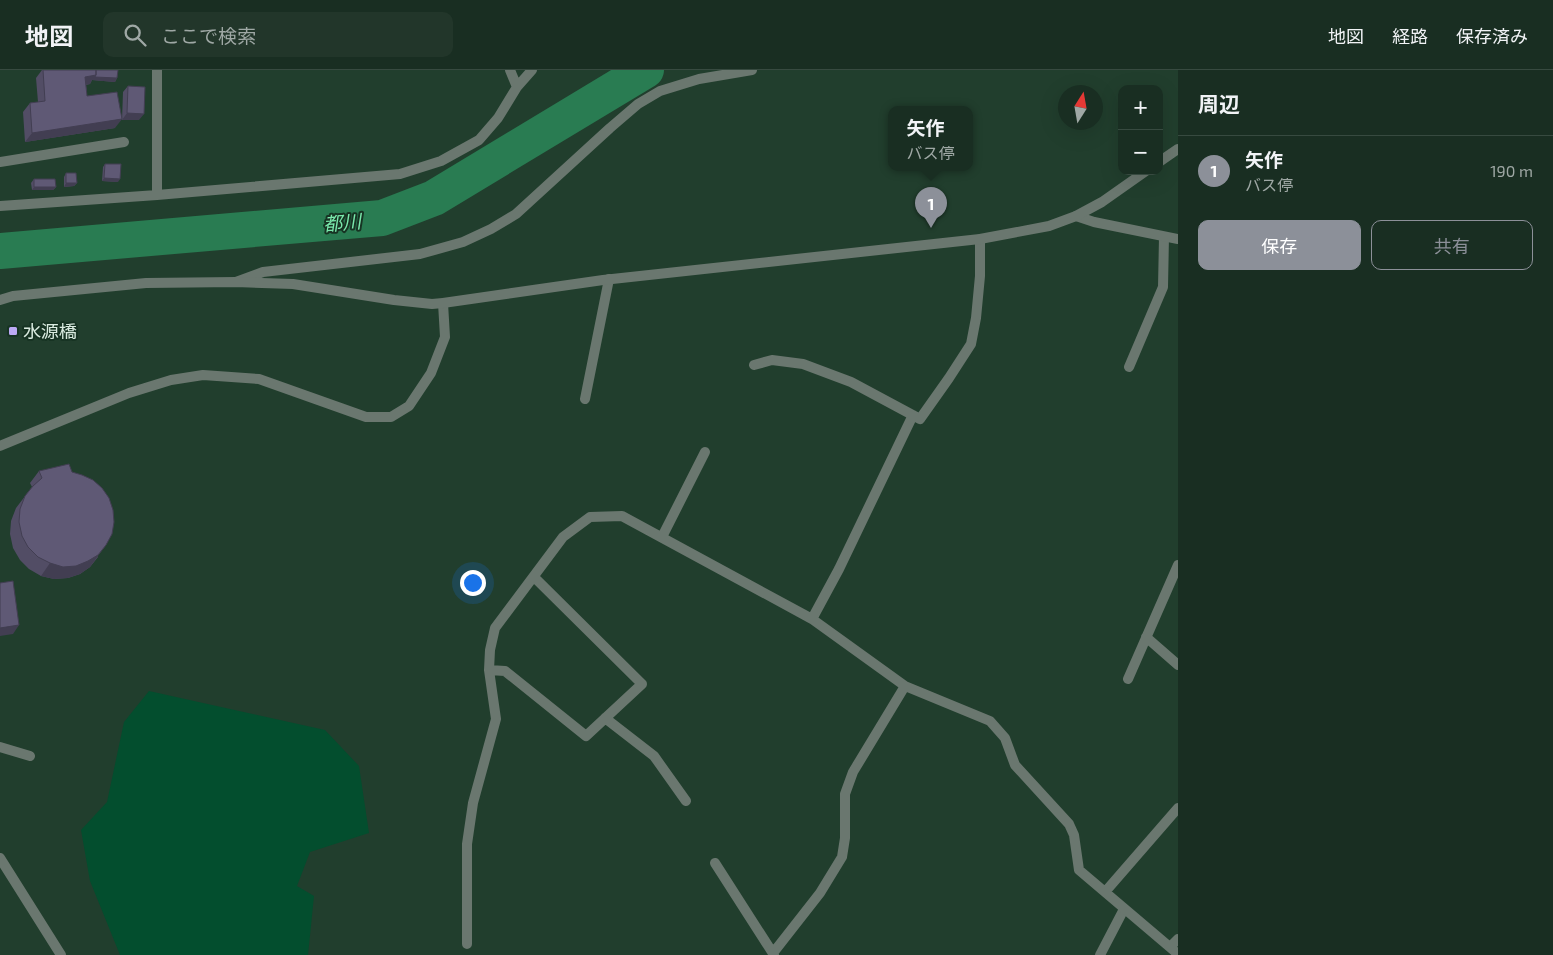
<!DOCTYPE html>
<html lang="ja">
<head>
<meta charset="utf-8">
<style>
  :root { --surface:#192e22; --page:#22362a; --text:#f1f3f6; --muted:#9fa8a5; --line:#374a40; --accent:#8c9099 }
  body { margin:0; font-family:"Exo 2","Noto Sans JP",sans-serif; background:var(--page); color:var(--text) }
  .controls { position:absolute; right:15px; top:15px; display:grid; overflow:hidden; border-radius:10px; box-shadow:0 5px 20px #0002 }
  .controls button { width:45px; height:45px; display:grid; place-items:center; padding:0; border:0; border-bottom:1px solid var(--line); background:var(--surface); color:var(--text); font:25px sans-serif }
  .compass { position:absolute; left:1058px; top:15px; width:45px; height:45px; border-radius:50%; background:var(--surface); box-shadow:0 5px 20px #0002; rotate:11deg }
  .you { position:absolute; left:472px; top:512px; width:18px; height:18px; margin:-12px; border:4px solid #fff; border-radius:50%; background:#1a73e8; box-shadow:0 0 0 8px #1a73e833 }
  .badge { display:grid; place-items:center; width:32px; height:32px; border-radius:50%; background:var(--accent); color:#fff; font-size:16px; font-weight:700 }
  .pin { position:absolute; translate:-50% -41px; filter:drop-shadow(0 1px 2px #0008) }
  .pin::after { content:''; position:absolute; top:26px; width:18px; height:15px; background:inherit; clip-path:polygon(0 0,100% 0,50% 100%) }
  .popup { position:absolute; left:888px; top:36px; width:85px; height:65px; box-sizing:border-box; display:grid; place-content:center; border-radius:10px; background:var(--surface); filter:drop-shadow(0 1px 4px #0005); font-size:16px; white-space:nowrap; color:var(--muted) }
  .popup b { font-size:19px; color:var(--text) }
  .popup::after { content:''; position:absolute; left:50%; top:100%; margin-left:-10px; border:10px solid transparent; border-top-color:var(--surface) }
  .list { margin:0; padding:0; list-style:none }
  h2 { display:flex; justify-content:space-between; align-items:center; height:65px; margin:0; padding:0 20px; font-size:21px }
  h2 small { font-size:16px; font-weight:400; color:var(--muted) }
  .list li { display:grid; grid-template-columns:32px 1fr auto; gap:15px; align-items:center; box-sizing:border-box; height:70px; padding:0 20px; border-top:1px solid var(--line) }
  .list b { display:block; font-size:19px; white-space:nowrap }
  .list p { margin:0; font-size:16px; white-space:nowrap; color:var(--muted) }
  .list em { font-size:16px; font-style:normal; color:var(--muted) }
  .actions { display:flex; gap:10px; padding:15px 20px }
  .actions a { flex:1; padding:11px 0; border:1px solid var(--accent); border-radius:10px; text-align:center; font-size:18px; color:var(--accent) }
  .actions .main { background:var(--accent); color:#fff }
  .icon { flex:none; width:28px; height:28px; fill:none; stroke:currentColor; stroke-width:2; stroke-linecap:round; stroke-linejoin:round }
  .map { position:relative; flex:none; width:1178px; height:885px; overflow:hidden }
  header { display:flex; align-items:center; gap:30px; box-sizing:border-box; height:70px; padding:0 25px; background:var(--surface); border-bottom:1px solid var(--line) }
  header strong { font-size:24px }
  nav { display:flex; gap:28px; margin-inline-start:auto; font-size:18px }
  .search { width:350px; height:45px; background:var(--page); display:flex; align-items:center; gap:12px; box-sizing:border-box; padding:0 18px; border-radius:10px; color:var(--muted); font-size:19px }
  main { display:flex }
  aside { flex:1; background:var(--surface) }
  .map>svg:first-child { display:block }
  .green { fill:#034e2e }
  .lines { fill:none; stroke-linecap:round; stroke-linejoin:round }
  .river { stroke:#297c52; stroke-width:36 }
  .service { stroke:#6a776f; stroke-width:10 }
  .minor { stroke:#6a776f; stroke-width:10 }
  .tertiary { stroke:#6a776f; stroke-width:10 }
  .wall { fill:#524d65 }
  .shaded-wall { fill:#423e52 }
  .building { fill:#5f5975; stroke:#423e52 }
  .poi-dot { fill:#bcaaf5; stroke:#173323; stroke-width:2 }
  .labels { text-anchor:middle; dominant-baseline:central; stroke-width:4; stroke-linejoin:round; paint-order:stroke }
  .poi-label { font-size:18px; fill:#daebe0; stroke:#173323; text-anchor:start }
  .water-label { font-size:19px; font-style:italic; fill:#7ae8ac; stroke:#173323 }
</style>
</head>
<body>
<header>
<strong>地図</strong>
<div class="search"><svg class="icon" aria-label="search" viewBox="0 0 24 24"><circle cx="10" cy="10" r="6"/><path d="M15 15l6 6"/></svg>ここで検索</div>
<nav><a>地図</a><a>経路</a><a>保存済み</a></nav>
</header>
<main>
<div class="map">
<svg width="1178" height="885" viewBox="0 0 1178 885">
  <rect width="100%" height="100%" fill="#213e2d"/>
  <path class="green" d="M149,621L325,660L359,696L369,763L310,782L297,816L314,826L308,885H120L90,811L81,760L107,732L124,652Z"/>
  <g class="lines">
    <path class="river" d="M0,181L382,148L434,128L646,0"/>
    <path class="service" d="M0,92L124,72
      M1129,297L1163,217L1164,167
      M0,376L129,323L171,310L203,305L259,309L366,347H391L409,336L431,303L445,267L443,233
      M0,677L30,686
      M0,788L61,885
      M1100,885L1124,839"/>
    <path class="minor" d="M157,0V125
      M510,0L517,17
      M0,136L157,125L400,104L441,91L479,70L498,48L517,17L532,0
      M1076,146L1094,152L1178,169
      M236,212L263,202L420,184L463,172L491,159L516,144L610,58L638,34L660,21L699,9L752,0
      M754,295L772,290L803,294L851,312L920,349L949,308L971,274L976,248L980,206V169
      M585,329L609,209
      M662,467L705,382
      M812,549L839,499L913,345
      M1146,567L1178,595
      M489,600L505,601L586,666L642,614L534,507
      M1128,609L1178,495
      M605,648L654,686L686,731
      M715,793L774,885
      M1105,822L1178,738
      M467,874V774L473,733L496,649L489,600L490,580L495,558L563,467L590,447L622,446L812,549L905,616L990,651L1005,668L1015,695L1069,754L1074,765L1079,800L1178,884
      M1170,877L1178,869
      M773,883L820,823L842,787L845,768V724L853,702L905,616"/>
    <path class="tertiary" d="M1159,92L1178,79
      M0,230L13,226L146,213L236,212L293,214L394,230L432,234L443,233L603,210L980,169L1049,156L1076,146L1102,132L1146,101"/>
  </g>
  <path class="wall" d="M42,0H118L117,8L115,12L92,10L90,14L86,15L87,26L115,58L25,72L23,42L30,33L38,32L36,8Z
    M128,16L139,50H122L123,22Z
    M105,94L118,112L102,111L103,97Z
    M66,103L77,113L74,116L64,117V107Z
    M34,109L56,117L53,120H32L31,113Z
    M39,401L98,487L90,497L80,504L68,508L54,509L41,506L29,499L20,490L13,478L10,464L11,451L16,438L32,417L30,413Z"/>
  <path class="shaded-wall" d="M96,5L117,8L115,12L92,10L90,14L78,16L85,7Z
    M127,43L144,44L139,50H122Z
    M122,49L115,58L25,72L32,63Z
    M104,108L120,109L118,112L102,111Z
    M66,113H77L74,116L64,117Z
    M34,117H56L53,120H32Z
    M106,475L90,497L80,504L68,508L54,509L41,506L50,493Z
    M19,555L13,564L0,566V558Z"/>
  <path class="building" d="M43,0H96V5L85,7L87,26L117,22L122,49L32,63L30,33L45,31Z
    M96,0H118L117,8L95,7L96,5Z
    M128,16L145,17L144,44L127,43Z
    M105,94H121L120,109L104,108Z
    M66,103H76L77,113H66Z
    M34,109H55L56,117H34Z
    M69,394L72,402L82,405L93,410L102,418L109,428L113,440L114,452L112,464L106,475L98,485L88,491L76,496L63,497L50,493L38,487L28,477L22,466L19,452L20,439L25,426L33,416L42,408L39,401Z
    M13,511L19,555L0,558V513Z"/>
  <rect class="poi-dot" x="8" y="256" width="10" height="10" rx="2.5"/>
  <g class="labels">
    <g class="poi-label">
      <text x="23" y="261">水源橋</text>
    </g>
    <g class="water-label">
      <text transform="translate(342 152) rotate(-5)">都川</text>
    </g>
  </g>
</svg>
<div class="controls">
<button>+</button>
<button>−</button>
</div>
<svg class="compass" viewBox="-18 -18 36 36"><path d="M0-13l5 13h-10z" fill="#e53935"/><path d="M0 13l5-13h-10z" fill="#9fa8a5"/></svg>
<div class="you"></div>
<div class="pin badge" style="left:931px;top:158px">1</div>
<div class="popup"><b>矢作</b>バス停</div>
</div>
<aside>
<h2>周辺<small></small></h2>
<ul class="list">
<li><span class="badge">1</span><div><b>矢作</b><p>バス停</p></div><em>190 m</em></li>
</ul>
<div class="actions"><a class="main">保存</a><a>共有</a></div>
</aside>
</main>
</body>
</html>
